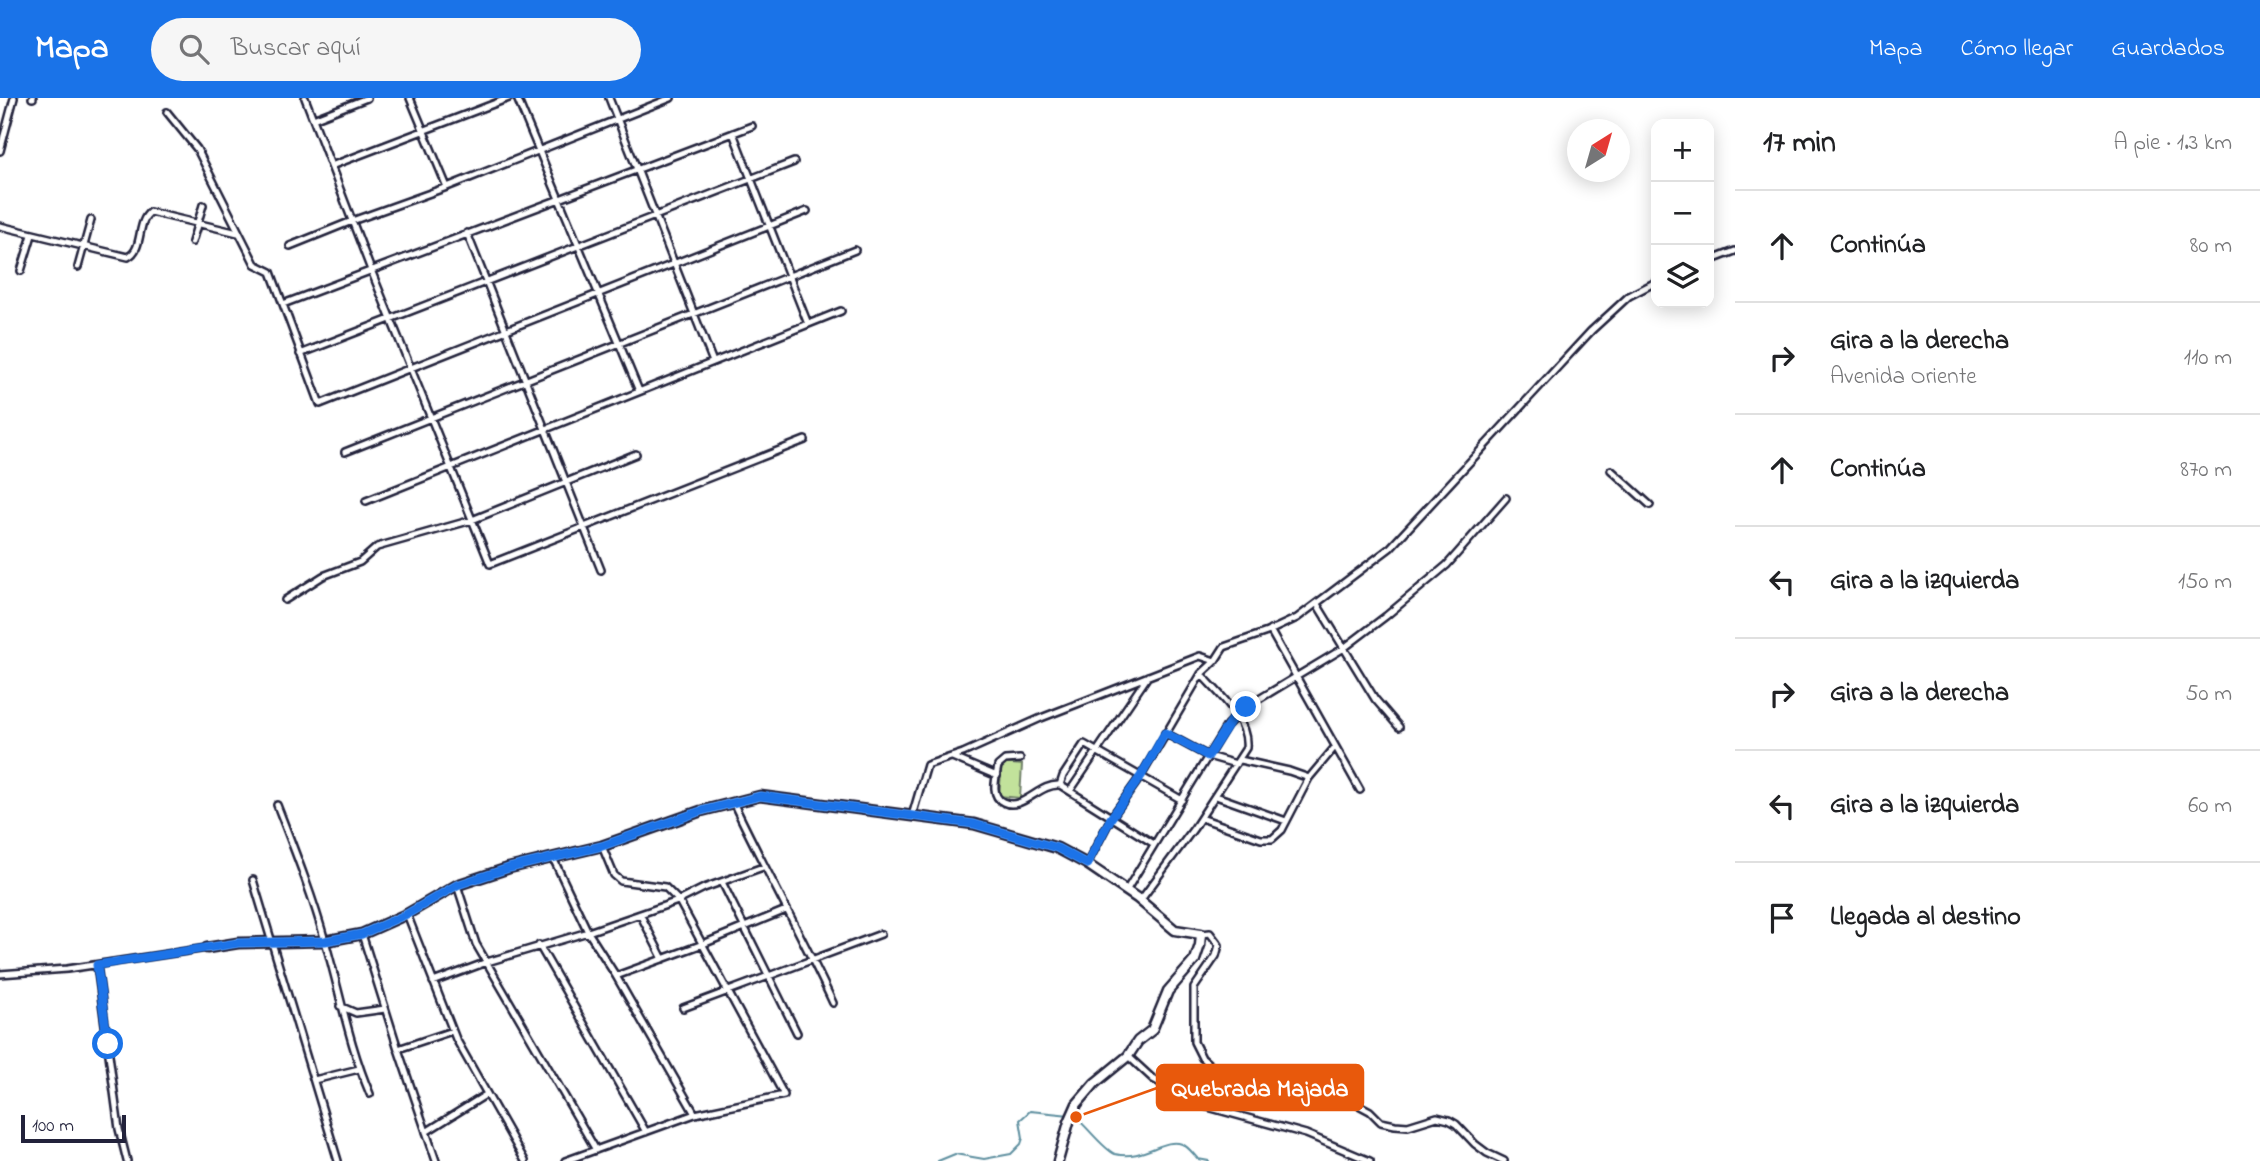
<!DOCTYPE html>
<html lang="es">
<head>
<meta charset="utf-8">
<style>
  :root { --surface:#fff; --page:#f6f6f6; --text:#202124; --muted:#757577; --line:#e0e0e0; --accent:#1a73e8 }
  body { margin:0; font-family:"Indie Flower",sans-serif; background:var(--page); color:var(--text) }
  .controls { position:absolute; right:21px; top:21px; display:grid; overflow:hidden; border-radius:14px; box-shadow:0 4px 18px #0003 }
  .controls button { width:63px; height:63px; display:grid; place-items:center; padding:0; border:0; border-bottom:2px solid var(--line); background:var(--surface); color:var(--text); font:35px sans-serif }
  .compass { position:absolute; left:1567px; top:21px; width:63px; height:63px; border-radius:50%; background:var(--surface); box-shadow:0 4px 18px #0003; rotate:37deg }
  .scale { position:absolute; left:21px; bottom:18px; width:105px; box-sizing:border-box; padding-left:7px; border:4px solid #22223b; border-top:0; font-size:19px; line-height:24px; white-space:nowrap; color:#22223b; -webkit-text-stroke:5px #fff; paint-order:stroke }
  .stop { position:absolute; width:21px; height:21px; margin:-16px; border:5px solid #1a73e8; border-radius:50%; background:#fff }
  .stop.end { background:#1a73e8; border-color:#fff; box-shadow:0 2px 7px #0008 }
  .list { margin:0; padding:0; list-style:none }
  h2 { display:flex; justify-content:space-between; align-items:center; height:91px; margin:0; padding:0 28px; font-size:30px }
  h2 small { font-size:23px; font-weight:400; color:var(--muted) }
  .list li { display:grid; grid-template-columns:46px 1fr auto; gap:21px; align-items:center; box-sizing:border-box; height:112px; padding:0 28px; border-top:2px solid var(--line) }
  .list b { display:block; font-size:26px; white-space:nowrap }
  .list p { margin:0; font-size:23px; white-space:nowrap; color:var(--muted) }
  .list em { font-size:23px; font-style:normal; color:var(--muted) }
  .icon { flex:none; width:38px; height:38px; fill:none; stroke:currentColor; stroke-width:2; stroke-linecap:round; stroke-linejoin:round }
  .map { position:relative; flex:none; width:1735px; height:1063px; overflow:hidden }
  header { display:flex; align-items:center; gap:42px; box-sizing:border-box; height:98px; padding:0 35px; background:var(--accent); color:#fff }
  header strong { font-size:33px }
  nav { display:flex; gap:38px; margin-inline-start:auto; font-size:24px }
  .search { width:490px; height:63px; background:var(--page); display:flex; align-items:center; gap:18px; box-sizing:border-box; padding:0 24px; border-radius:38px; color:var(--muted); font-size:26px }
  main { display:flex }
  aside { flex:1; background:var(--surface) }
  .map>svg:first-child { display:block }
  .green { fill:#c2e29b; stroke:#72826b; stroke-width:2 }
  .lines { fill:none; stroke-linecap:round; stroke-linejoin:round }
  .stream { stroke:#5f90a0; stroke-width:2 }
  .street-casing { stroke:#22223b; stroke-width:10 }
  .secondary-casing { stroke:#22223b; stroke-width:13 }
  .street { stroke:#fff; stroke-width:5 }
  .secondary { stroke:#fff; stroke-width:8 }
  .route { stroke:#1a73e8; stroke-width:9 }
  .leader { fill:none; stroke:#e8590c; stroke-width:2.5 }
  .callout-dot { fill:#e8590c; stroke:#fff; stroke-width:2.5 }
  .callout { fill:#e8590c; stroke:#e8590c; stroke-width:2.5 }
  .callout-label { font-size:24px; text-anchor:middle; font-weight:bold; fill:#fff }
</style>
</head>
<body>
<header>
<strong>Mapa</strong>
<div class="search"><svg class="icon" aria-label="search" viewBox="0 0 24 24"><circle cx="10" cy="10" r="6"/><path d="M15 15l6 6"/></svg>Buscar aquí</div>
<nav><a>Mapa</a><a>Cómo llegar</a><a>Guardados</a></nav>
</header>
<main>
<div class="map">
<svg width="1735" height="1063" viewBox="0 0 1735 1063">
  <rect width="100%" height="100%" fill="#fff"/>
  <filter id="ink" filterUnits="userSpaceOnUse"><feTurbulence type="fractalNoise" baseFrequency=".0143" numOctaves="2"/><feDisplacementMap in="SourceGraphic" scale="14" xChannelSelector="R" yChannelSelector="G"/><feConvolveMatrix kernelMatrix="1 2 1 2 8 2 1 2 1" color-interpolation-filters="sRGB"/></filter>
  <g filter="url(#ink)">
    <path class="green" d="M1002,665L1022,667L1020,700L999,698Z"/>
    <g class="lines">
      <path class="stream" d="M1075,1019C1087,1028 1103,1051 1115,1056C1144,1063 1163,1039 1182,1046C1189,1049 1193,1056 1198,1061L1209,1063
        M938,1063L955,1056L984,1061L1011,1056L1021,1046L1023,1040L1020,1022L1030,1013L1070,1017"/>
      <defs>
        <path id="street" d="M32,0H33
          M305,0L371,172L490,466L805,342
          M410,0L447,89
          M517,0L639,293
          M609,0L713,264
          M167,14L197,51L255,166L271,174L320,306L807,113
          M313,21L367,0
          M733,35L808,226
          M0,53L14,0
          M331,68L509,0
          M0,128L128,159C144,151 136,125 150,114L238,135
          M467,135L601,472
          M192,144L203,107
          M290,148L352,123L447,89L671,0
          M1709,163L1735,153
          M78,169L91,122
          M21,173L32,137
          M283,206L752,28
          M300,256L794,64
          M345,354L855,152
          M1611,372L1650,407
          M366,403L841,213
          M285,502L323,478L360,464L377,449L472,422L636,356
          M1317,506L1375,601L1399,629
          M1270,532L1360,692
          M1165,635L1208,658L1236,666
          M952,659L997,678
          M1020,661L1005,662L998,668C996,679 990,698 1003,704C1022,714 1039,685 1060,687
          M1240,662L1289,673L1309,680
          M1070,693L1148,578
          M1216,698L1286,723
          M733,704C765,772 802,837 833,905
          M277,707C294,751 312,796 325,843C340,894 349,947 370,996
          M912,718L927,667L963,655L1041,620L1200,558L1215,563L1224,549L1267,534L1297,520L1390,450L1591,233L1629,198L1656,184
          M1201,720L1261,741H1272L1282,732L1309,680L1335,649
          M1154,746L1060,687L1063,678L1084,646L1182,702
          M553,760L588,834L616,878L695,1016
          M1087,766L1111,720L1141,678L1201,576L1215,563
          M253,782L338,1063
          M722,784L797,935
          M457,787L476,846L596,1052
          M1126,793L1227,627L1246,609L1344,550L1386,518L1447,467L1506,400
          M1140,803L1194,730L1246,650C1249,621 1218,595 1201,576
          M407,816L456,941L525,1063
          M640,816L663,861
          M362,836L398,951L436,1063
          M1201,836L1210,835L1219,847L1216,858L1194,890V944L1202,960L1211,968L1262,989L1340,997L1370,1013L1381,1024L1395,1027L1408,1028L1437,1019L1449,1022L1456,1026L1475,1046L1487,1055L1504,1063
          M539,847L646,1034
          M97,867L119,1031L127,1063
          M0,876L67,871L207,850
          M616,878L703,846L786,812
          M433,884L487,864L588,834L678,803L704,790L763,769
          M340,908L356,915L385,911
          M683,910L881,836
          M398,951L452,933
          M1128,958L1153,981L1204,1008L1306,1036L1370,1063
          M314,982L359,971
          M426,1034L487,996
          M565,1063L695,1016L784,997L679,803L665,789L621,783L614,777L602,748"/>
        <path id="secondary" d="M207,850L238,845L325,843L362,836L407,816L457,787L509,770L602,748L701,713L760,698L974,726L1057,750L1087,766L1137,800L1175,832L1201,836L1200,847L1195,862L1168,893L1152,932L1138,943L1128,958L1095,985L1077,1006L1069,1024L1058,1063"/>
      </defs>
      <use href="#street" class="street-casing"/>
      <use href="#secondary" class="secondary-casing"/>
      <use href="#street" class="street"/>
      <use href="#secondary" class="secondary"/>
    </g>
  </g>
  <g class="lines" filter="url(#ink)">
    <path class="route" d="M108,946L97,867L238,845L325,843L362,836L407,816L457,787L509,770L602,748L701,713L760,698L974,726L1057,750L1087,766L1111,720L1141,678L1165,635L1208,658L1231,622L1246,609"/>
  </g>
  <path class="leader" d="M1076 1019L1157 990"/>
  <circle class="callout-dot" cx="1076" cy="1019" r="7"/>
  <rect class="callout" x="1157" y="967" width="206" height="45" rx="7"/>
  <g class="callout-label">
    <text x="1260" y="998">Quebrada Majada</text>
  </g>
</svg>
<div class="controls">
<button>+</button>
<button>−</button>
<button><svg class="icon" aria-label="layers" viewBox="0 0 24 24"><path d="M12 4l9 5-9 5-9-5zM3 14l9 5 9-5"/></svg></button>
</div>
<svg class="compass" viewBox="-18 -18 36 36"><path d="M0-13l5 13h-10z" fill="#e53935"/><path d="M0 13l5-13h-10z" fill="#757577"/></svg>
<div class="scale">100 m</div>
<div class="stop" style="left:108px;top:946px"></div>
<div class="stop end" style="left:1246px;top:609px"></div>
</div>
<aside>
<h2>17 min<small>A pie · 1.3 km</small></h2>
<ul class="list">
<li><svg class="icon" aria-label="ahead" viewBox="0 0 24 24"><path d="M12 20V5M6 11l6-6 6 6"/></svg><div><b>Continúa</b></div><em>80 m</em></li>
<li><svg class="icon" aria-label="right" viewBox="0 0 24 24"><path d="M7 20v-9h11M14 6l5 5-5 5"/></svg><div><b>Gira a la derecha</b><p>Avenida Oriente</p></div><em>110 m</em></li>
<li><svg class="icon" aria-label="ahead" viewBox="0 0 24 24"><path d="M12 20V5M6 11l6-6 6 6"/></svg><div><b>Continúa</b></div><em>870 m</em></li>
<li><svg class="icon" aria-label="left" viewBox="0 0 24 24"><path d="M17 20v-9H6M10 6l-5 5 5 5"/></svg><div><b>Gira a la izquierda</b></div><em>150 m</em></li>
<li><svg class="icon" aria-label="right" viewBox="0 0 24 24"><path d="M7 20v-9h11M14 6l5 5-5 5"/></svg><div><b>Gira a la derecha</b></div><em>50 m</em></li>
<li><svg class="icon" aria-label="left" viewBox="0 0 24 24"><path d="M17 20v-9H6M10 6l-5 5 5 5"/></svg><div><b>Gira a la izquierda</b></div><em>60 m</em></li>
<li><svg class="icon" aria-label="arrive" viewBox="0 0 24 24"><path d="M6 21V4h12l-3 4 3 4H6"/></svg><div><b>Llegada al destino</b></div></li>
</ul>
</aside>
</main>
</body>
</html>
